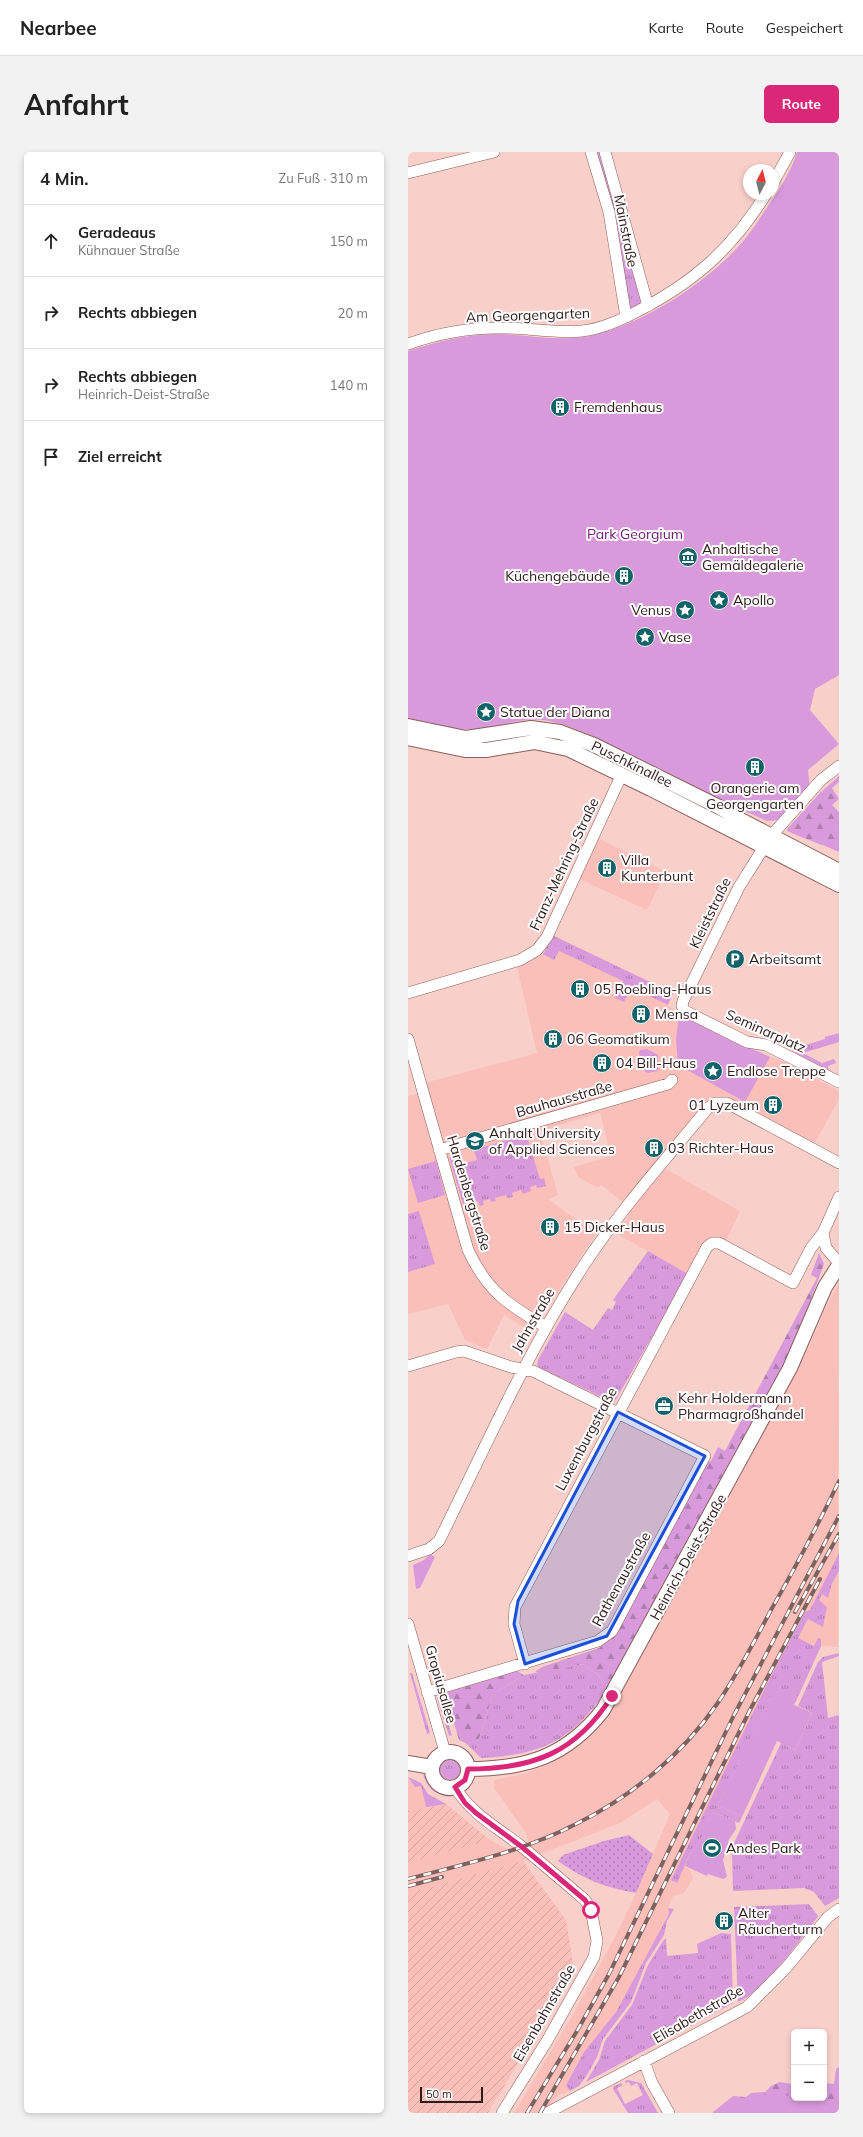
<!DOCTYPE html>
<html lang="de">
<head>
<meta charset="utf-8">
<style>
  :root { --surface:#fff; --page:#f2f2f2; --text:#222; --muted:#767676; --line:#e0e0e0; --accent:#db2777 }
  body { margin:0; font-family:Mulish,sans-serif; background:var(--page); color:var(--text) }
  .controls { position:absolute; right:12px; bottom:12px; display:grid; overflow:hidden; border-radius:6px; box-shadow:0 2px 6px #0003 }
  .controls button { width:36px; height:36px; display:grid; place-items:center; padding:0; border:0; border-bottom:1px solid var(--line); background:var(--surface); color:var(--text); font:20px sans-serif }
  .compass { position:absolute; left:335px; top:12px; width:36px; height:36px; border-radius:50%; background:var(--surface); box-shadow:0 2px 6px #0003; rotate:7deg }
  .scale { position:absolute; left:12px; bottom:10px; width:63px; box-sizing:border-box; padding-left:4px; border:2px solid #2f1c1a; border-top:0; font-size:11px; line-height:14px; white-space:nowrap; color:#2f1c1a; -webkit-text-stroke:3px #fbfbfb; paint-order:stroke }
  .stop { position:absolute; width:12px; height:12px; margin:-9px; border:3px solid #db2777; border-radius:50%; background:#fff }
  .stop.end { background:#db2777; border-color:#fff; box-shadow:0 1px 4px #0008 }
  .list { margin:0; padding:0; list-style:none }
  h2 { display:flex; justify-content:space-between; align-items:center; height:52px; margin:0; padding:0 16px; font-size:17px }
  h2 small { font-size:13px; font-weight:400; color:var(--muted) }
  .list li { display:grid; grid-template-columns:26px 1fr auto; gap:12px; align-items:center; box-sizing:border-box; height:72px; padding:0 16px; border-top:1px solid var(--line) }
  .list b { display:block; font-size:15px; white-space:nowrap }
  .list p { margin:0; font-size:13px; white-space:nowrap; color:var(--muted) }
  .list em { font-size:13px; font-style:normal; color:var(--muted) }
  .icon { flex:none; width:22px; height:22px; fill:none; stroke:currentColor; stroke-width:2; stroke-linecap:round; stroke-linejoin:round }
  .map { position:relative; flex:none; width:431px; height:1961px; overflow:hidden; border-radius:6px }
  header { display:flex; align-items:center; gap:24px; box-sizing:border-box; height:56px; padding:0 20px; background:var(--surface); border-bottom:1px solid var(--line) }
  header strong { font-size:19px }
  nav { display:flex; gap:22px; margin-inline-start:auto; font-size:14px }
  .intro { display:flex; align-items:center; justify-content:space-between; box-sizing:border-box; height:96px; padding:0 24px }
  h1 { margin:0; font-size:28px }
  .button { padding:10px 18px; border-radius:6px; background:var(--accent); color:#fff; font-size:14px; font-weight:700 }
  main { display:flex; gap:24px; padding:0 24px }
  aside { flex:1; background:var(--surface); border-radius:6px; box-shadow:0 2px 6px #0003 }
  .map>svg:first-child { display:block }
  .built { fill:#fbbfb9 }
  .industrial { fill:url(#industrial-furrows) }
  .grass { fill:url(#grass-tufts) }
  .forest { fill:url(#forest-firs) }
  .park { fill:#d89adb }
  .garden { fill:url(#garden-dots) }
  .lines { fill:none; stroke-linecap:round; stroke-linejoin:round }
  .minor-casing { stroke:#8c5f5a; stroke-width:12 }
  .major-casing { stroke:#8c5f5a; stroke-width:16 }
  .minor { stroke:#fff; stroke-width:11 }
  .major { stroke:#fff; stroke-width:14 }
  .rail-casing { stroke:#7e625f; stroke-width:4 }
  .rail { stroke:#fbfbfb; stroke-width:2.5; stroke-dasharray:8; stroke-linecap:butt }
  .route { stroke:#db2777; stroke-width:5 }
  .marked { fill:#1d4ed8; fill-opacity:0.2; stroke:#1d4ed8; stroke-width:3; stroke-linejoin:round }
  .labels { text-anchor:middle; dominant-baseline:central; stroke-width:4; stroke-linejoin:round; paint-order:stroke }
  .street-label { font-size:14px; fill:#2f1c1a; stroke:#fbfbfb }
  .poi-label { font-size:14px; fill:#2f1c1a; stroke:#fbfbfb; text-anchor:start }
  .park-label { font-size:14px; fill:#6f1d74; stroke:#fbfbfb }
</style>
</head>
<body>
<header>
<strong>Nearbee</strong>
<nav><a>Karte</a><a>Route</a><a>Gespeichert</a></nav>
</header>
<div class="intro"><h1>Anfahrt</h1><a class="button">Route</a></div>
<main>
<aside>
<h2>4 Min.<small>Zu Fuß · 310 m</small></h2>
<ul class="list">
<li><svg class="icon" aria-label="ahead" viewBox="0 0 24 24"><path d="M12 20V5M6 11l6-6 6 6"/></svg><div><b>Geradeaus</b><p>Kühnauer Straße</p></div><em>150 m</em></li>
<li><svg class="icon" aria-label="right" viewBox="0 0 24 24"><path d="M7 20v-9h11M14 6l5 5-5 5"/></svg><div><b>Rechts abbiegen</b></div><em>20 m</em></li>
<li><svg class="icon" aria-label="right" viewBox="0 0 24 24"><path d="M7 20v-9h11M14 6l5 5-5 5"/></svg><div><b>Rechts abbiegen</b><p>Heinrich-Deist-Straße</p></div><em>140 m</em></li>
<li><svg class="icon" aria-label="arrive" viewBox="0 0 24 24"><path d="M6 21V4h12l-3 4 3 4H6"/></svg><div><b>Ziel erreicht</b></div></li>
</ul>
</aside>
<div class="map">
<svg width="431" height="1961" viewBox="0 0 431 1961">
  <defs>
    <pattern id="industrial-furrows" width="10" height="10" patternUnits="userSpaceOnUse"><rect width="10" height="10" fill="#fbbfb9"/><path d="M-1 1l2-2M0 10L10 0M9 11l2-2" fill="none" stroke="#d7a49e"/></pattern>
    <pattern id="grass-tufts" width="24" height="20" patternUnits="userSpaceOnUse"><rect width="24" height="20" fill="#d89adb"/><path d="M3 7l-1-3M5 7V3M7 7l1-3M15 17l-1-3M17 17v-4M19 17l1-3" fill="none" stroke="#b07db1"/></pattern>
    <pattern id="forest-firs" width="22" height="20" patternUnits="userSpaceOnUse"><rect width="22" height="20" fill="#d89adb"/><path d="M5 1l3.5 6h-7zM16 11l3.5 6h-7z" fill="#b07db1"/></pattern>
    <pattern id="garden-dots" width="8" height="8" patternUnits="userSpaceOnUse"><rect width="8" height="8" fill="#d89adb"/><path d="M2 2h.1M6 6h.1" fill="none" stroke="#b07db1" stroke-width="1.8" stroke-linecap="round"/></pattern>
  </defs>
  <rect width="100%" height="100%" fill="#f9cfca"/>
  <path class="built" d="M190,686L258,720L239,758L171,727Z
    M146,784L265,841L260,853L273,863L362,905L375,909L431,939V947L405,994L313,946L249,1012L332,1059L317,1091L301,1084L280,1122L209,1082L224,1057L193,1033L190,1036L170,1025L166,1015L203,1004L192,961L132,979L150,1043L140,1047L188,1082L124,1180L96,1163L79,1197L57,1188L40,1152L0,1162V944L11,941L9,933L129,901L109,815L135,802Z
    M431,1131L430,1495L413,1494L408,1506L277,1715L281,1717L285,1726L276,1741L265,1744L260,1756L261,1762L208,1860L176,1900L158,1933L162,1939L150,1943L137,1961H106L164,1864L206,1787L228,1741L262,1662L249,1647L212,1671L115,1709L0,1741V1711L82,1688L99,1697L120,1690L118,1681L86,1636V1628L116,1622L139,1613L166,1597L186,1581L201,1562L331,1325L400,1197L419,1153Z
    M0,1625L13,1631L20,1642L38,1652L0,1659Z"/>
  <path class="industrial" d="M38,1652L82,1688L0,1711V1659Z
    M115,1709L158,1768L166,1818L80,1961H0V1741Z"/>
  <path class="grass" d="M187,0H196L235,149L233,153L224,158L221,156Z
    M146,784L265,841L260,853L223,835L216,850L207,846L215,829L151,799L146,808L135,802Z
    M431,881V890L395,901L414,911L426,907L428,911L420,914L421,919L384,899L385,897L417,887V885Z
    M239,897L250,903V919L240,921L237,920L231,901L232,898Z
    M118,982L132,1027L136,1026L138,1034L129,1036L128,1033L122,1035L123,1039L115,1042L113,1038L104,1041L105,1045L99,1046L98,1043L87,1046L88,1049L83,1050L82,1047L75,1049L76,1053L72,1054L70,1049L56,1054L57,1058L41,1005L52,1002L55,1012L69,1008L66,998Z
    M28,1009L37,1043L10,1051L0,1017Z
    M11,1059L27,1112L0,1120V1062Z
    M240,1099L280,1122L206,1251L130,1215L129,1212L130,1208L157,1160L185,1178L200,1156L204,1158L208,1150L205,1148Z
    M431,1401V1419L424,1431L420,1446L414,1442L411,1448L419,1455L415,1475L400,1467L390,1486L406,1494L410,1486L413,1487V1494L390,1545L368,1534L310,1653L334,1665L331,1671L305,1660L287,1701L283,1699L269,1731L263,1728L360,1530L397,1460L402,1458Z
    M431,1501V1504L414,1510L420,1566L431,1563V1746L417,1754L406,1740L396,1736L325,1739L324,1703L326,1691L373,1591L387,1598L404,1561L390,1554L410,1510L415,1505Z
    M175,1512L190,1523L199,1538C162,1590 136,1602 73,1606L59,1592L71,1587L85,1542L116,1523Z
    M2,1521H4L22,1581L19,1582Z
    M29,1546H33L43,1581L44,1583L41,1584Z
    M32 1618a10 10 0 1 1 20 0a10 10 0 1 1-20 0Z
    M15,1622L26,1635L44,1645C29,1644 19,1637 15,1622Z
    M0,1625L13,1631L20,1642L38,1652L18,1655L13,1634L7,1635Z
    M401,1752L410,1764L409,1766C389,1791 359,1837 330,1850L326,1755Z
    M260,1756L266,1757L259,1769L256,1783L238,1811L223,1850L195,1887L189,1905L179,1923L171,1934L162,1939L158,1933L176,1900L208,1860L261,1762Z
    M313,1781L323,1782L325,1851L178,1930L191,1908L197,1889L224,1853L240,1813L255,1789L258,1786L259,1804L290,1801L289,1792Z
    M220,1928L233,1931L250,1961H220L205,1937L206,1934L213,1931L215,1933L209,1936L217,1952L235,1943L229,1931L223,1934L221,1930L218,1931L217,1929Z"/>
  <path class="forest" d="M431,624V630L424,636L431,647L424,653L431,660V700C414,692 396,687 379,679V677L412,641Z
    M411,1101L416,1112L384,1199L199,1538L190,1523L175,1512L131,1521L127,1520L134,1515L191,1496L203,1487L212,1473L293,1313L303,1309L310,1295L317,1299L409,1126L403,1123Z
    M109,1519L116,1523L85,1542L71,1587L59,1592L51,1588L37,1541Z
    M431,1915V1961H360L325,1944L338,1945L343,1941L357,1940L363,1934L372,1930L383,1932L386,1928V1946H416V1931L426,1932L428,1917Z"/>
  <path class="park" d="M389,0H431V523L407,537L402,558L431,592L400,618L402,638L373,668L359,669C319,651 278,632 238,612C206,595 171,574 135,568C113,565 93,575 72,577C47,579 24,573 0,568V199C30,189 60,182 92,182C119,183 149,189 176,185C227,177 294,134 328,97C342,83 353,64 364,48C374,33 384,17 389,0Z
    M271,863L362,905L337,950L270,913L268,888Z
    M22,1402L27,1405L12,1436L8,1437L5,1413L16,1408Z
    M368,1533L390,1545L386,1553L404,1561L387,1598L369,1589L334,1665L310,1653Z
    M305,1660L327,1669L328,1677L320,1689L322,1692L320,1693L315,1708L319,1725L315,1727L300,1722L299,1724L277,1714L283,1699L287,1700Z
    M363,1942L386,1944V1946L404,1948L431,1958V1961H304L325,1944L331,1946Z"/>
  <path class="garden" d="M221,1683L245,1702L228,1741C196,1735 177,1728 150,1709L155,1703L196,1689Z"/>
  <g class="lines">
    <defs>
      <path id="minor" d="M183,0L201,60L218,165
        M197,0L240,154
        M0,21L86,0
        M365,31L382,0
        M0,192C28,182 59,176 89,176C117,175 146,182 174,179C193,177 211,169 228,160C285,131 324,97 358,42
        M431,614L413,628L363,684L331,735L275,849L274,854L277,859L339,890L358,893L431,930
        M0,841L112,808L129,798L139,785L214,622
        M0,887L60,1098C80,1140 99,1152 138,1175
        M31,998L260,932L264,928
        M415,1081L418,1096L431,1111
        M0,1214L48,1200L56,1199L103,1215L125,1219L297,1304L204,1479L190,1489L19,1540
        M0,1404L21,1397L31,1389C77,1296 119,1200 176,1113C213,1057 258,1007 300,956L308,951H319L431,1011
        M0,1472L37,1600
        M117,1512L106,1472L107,1455L299,1095L304,1091H311L385,1131L403,1096L415,1081L431,1045
        M47,1635C62,1661 90,1676 113,1694C135,1712 156,1730 177,1748L183,1758L189,1789L186,1805L139,1889L94,1961
        M236,1909L244,1931L261,1961
        M139,1961L339,1855L378,1816L420,1765L431,1757"/>
      <path id="major" d="M0,574L58,586L123,576L152,580L186,593L311,655L329,666L431,719
        M0,586L57,598H78L126,590L160,597L243,637L431,733
        M24 1618a18 18 0 1 1 36 0a18 18 0 1 1-36 0Z
        M0,1611L24,1615
        M60,1617C118,1617 158,1605 195,1558L382,1216L417,1135L431,1113"/>
    </defs>
    <use href="#minor" class="minor-casing"/>
    <use href="#major" class="major-casing"/>
    <use href="#minor" class="minor"/>
    <use href="#major" class="major"/>
    <defs>
      <path id="rail" d="M387,1460L431,1382
        M0,1727C57,1712 116,1699 168,1672C223,1645 274,1603 309,1552C329,1523 346,1490 363,1458C387,1416 410,1373 431,1329
        M0,1734L34,1725
        M119,1961L169,1879L201,1822L326,1563L431,1364
        M132,1961L211,1825L342,1558L412,1427"/>
    </defs>
    <use href="#rail" class="rail-casing"/>
    <use href="#rail" class="rail"/>
  </g>
  <g class="lines">
    <path class="route" d="M183,1758L177,1748L114,1695L68,1661L57,1651L47,1635L57,1628L60,1617C125,1617 168,1601 204,1544"/>
  </g>
  <path class="marked" d="M210,1260L297,1304L199,1484L117,1512L106,1472L110,1449Z"/>
  <defs>
    <symbol id="building-disc" viewBox="-11 -11 22 22"><circle r="9.5" fill="#12626a" stroke="#fbfbfb"/><path d="M-4-6H4V6H1V3H-1V6H-4ZM-2.5-4.3h1.7v1.8h-1.7ZM.8-4.3h1.7v1.8H.8ZM-2.5-1h1.7V.8h-1.7ZM.8-1h1.7V.8H.8Z" fill="#fff"/></symbol>
    <symbol id="museum-disc" viewBox="-11 -11 22 22"><circle r="9.5" fill="#12626a" stroke="#fbfbfb"/><path d="M0-6L6-3V-2H-6V-3ZM-5-1h2V3h-2ZM-1-1h2V3h-2ZM3-1h2V3H3ZM-6 4H6V6H-6Z" fill="#fff"/></symbol>
    <symbol id="sight-disc" viewBox="-11 -11 22 22"><circle r="9.5" fill="#12626a" stroke="#fbfbfb"/><path d="M0-6L1.8-2.2L6-1.7L2.9 1.2L3.7 5.4L0 3.3L-3.7 5.4L-2.9 1.2L-6-1.7L-1.8-2.2Z" fill="#fff"/></symbol>
    <symbol id="parking-disc" viewBox="-11 -11 22 22"><circle r="9.5" fill="#12626a" stroke="#fbfbfb"/><path d="M-3.5-5.5H1a3.5 3.5 0 0 1 0 7H-1V5.5H-3.5ZM-1-3.4V-.6H.8a1.4 1.4 0 0 0 0-2.8Z" fill="#fff"/></symbol>
    <symbol id="university-disc" viewBox="-11 -11 22 22"><circle r="9.5" fill="#12626a" stroke="#fbfbfb"/><path d="M0-5L7-2L0 1L-7-2ZM-4 1L0 2.5L4 1V4Q0 6-4 4Z" fill="#fff"/></symbol>
    <symbol id="office-disc" viewBox="-11 -11 22 22"><circle r="9.5" fill="#12626a" stroke="#fbfbfb"/><path d="M-6-3h4V-5.5h4V-3h4V5H-6ZM-1-4.5V-3h2v-1.5ZM-6 0V1H6V0Z" fill="#fff"/></symbol>
    <symbol id="stadium-disc" viewBox="-11 -11 22 22"><circle r="9.5" fill="#12626a" stroke="#fbfbfb"/><path d="M0-5a6.5 5 0 1 0 0 10a6.5 5 0 1 0 0-10ZM-3.5-1.8h7v3.6h-7Z" fill="#fff"/></symbol>
  </defs>
  <g fill-rule="evenodd">
    <use href="#building-disc" x="141" y="244" width="22" height="22"/>
    <use href="#museum-disc" x="269" y="394" width="22" height="22"/>
    <use href="#building-disc" x="205" y="413" width="22" height="22"/>
    <use href="#sight-disc" x="300" y="437" width="22" height="22"/>
    <use href="#sight-disc" x="266" y="447" width="22" height="22"/>
    <use href="#sight-disc" x="226" y="474" width="22" height="22"/>
    <use href="#sight-disc" x="67" y="549" width="22" height="22"/>
    <use href="#building-disc" x="336" y="604" width="22" height="22"/>
    <use href="#building-disc" x="188" y="705" width="22" height="22"/>
    <use href="#parking-disc" x="316" y="796" width="22" height="22"/>
    <use href="#building-disc" x="161" y="826" width="22" height="22"/>
    <use href="#building-disc" x="222" y="851" width="22" height="22"/>
    <use href="#building-disc" x="134" y="876" width="22" height="22"/>
    <use href="#building-disc" x="183" y="900" width="22" height="22"/>
    <use href="#sight-disc" x="294" y="908" width="22" height="22"/>
    <use href="#building-disc" x="354" y="942" width="22" height="22"/>
    <use href="#university-disc" x="56" y="978" width="22" height="22"/>
    <use href="#building-disc" x="235" y="985" width="22" height="22"/>
    <use href="#building-disc" x="131" y="1064" width="22" height="22"/>
    <use href="#office-disc" x="245" y="1243" width="22" height="22"/>
    <use href="#stadium-disc" x="293" y="1685" width="22" height="22"/>
    <use href="#building-disc" x="305" y="1758" width="22" height="22"/>
  </g>
  <g class="labels">
    <g class="street-label">
      <text transform="translate(218 79) rotate(79)">Mainstraße</text>
      <text transform="translate(120 163) rotate(-2)">Am Georgengarten</text>
      <text transform="translate(224 612) rotate(26)">Puschkinallee</text>
      <text transform="translate(156 712) rotate(-65)">Franz-Mehring-Straße</text>
      <text transform="translate(302 761) rotate(-64)">Kleiststraße</text>
      <text transform="translate(358 879) rotate(24)">Seminarplatz</text>
      <text transform="translate(156 947) rotate(-16)">Bauhausstraße</text>
      <text transform="translate(61 1041) rotate(73)">Hardenbergstraße</text>
      <text transform="translate(125 1168) rotate(-60)">Jahnstraße</text>
      <text transform="translate(178 1287) rotate(-62)">Luxemburgstraße</text>
      <text transform="translate(280 1405) rotate(-61)">Heinrich-Deist-Straße</text>
      <text transform="translate(213 1427) rotate(-61)">Rathenaustraße</text>
      <text transform="translate(33 1532) rotate(74)">Gropiusallee</text>
      <text transform="translate(136 1861) rotate(-60)">Eisenbahnstraße</text>
      <text transform="translate(290 1862) rotate(-30)">Elisabethstraße</text>
    </g>
    <g class="poi-label">
      <text x="166" y="255">Fremdenhaus</text>
      <text x="294" y="397">Anhaltische<tspan x="294" dy="16">Gemäldegalerie</tspan></text>
      <text x="202" y="424" text-anchor="end">Küchengebäude</text>
      <text x="325" y="448">Apollo</text>
      <text x="263" y="458" text-anchor="end">Venus</text>
      <text x="251" y="485">Vase</text>
      <text x="92" y="560">Statue der Diana</text>
      <text x="347" y="636" text-anchor="middle">Orangerie am<tspan x="347" dy="16">Georgengarten</tspan></text>
      <text x="213" y="708">Villa<tspan x="213" dy="16">Kunterbunt</tspan></text>
      <text x="341" y="807">Arbeitsamt</text>
      <text x="186" y="837">05 Roebling-Haus</text>
      <text x="247" y="862">Mensa</text>
      <text x="159" y="887">06 Geomatikum</text>
      <text x="208" y="911">04 Bill-Haus</text>
      <text x="319" y="919">Endlose Treppe</text>
      <text x="351" y="953" text-anchor="end">01 Lyzeum</text>
      <text x="81" y="981">Anhalt University<tspan x="81" dy="16">of Applied Sciences</tspan></text>
      <text x="260" y="996">03 Richter-Haus</text>
      <text x="156" y="1075">15 Dicker-Haus</text>
      <text x="270" y="1246">Kehr Holdermann<tspan x="270" dy="16">Pharmagroßhandel</tspan></text>
      <text x="318" y="1696">Andes Park</text>
      <text x="330" y="1761">Alter<tspan x="330" dy="16">Räucherturm</tspan></text>
    </g>
    <g class="park-label">
      <text x="227" y="382">Park Georgium</text>
    </g>
  </g>
</svg>
<div class="controls">
<button>+</button>
<button>−</button>
</div>
<svg class="compass" viewBox="-18 -18 36 36"><path d="M0-13l5 13h-10z" fill="#e53935"/><path d="M0 13l5-13h-10z" fill="#767676"/></svg>
<div class="scale">50 m</div>
<div class="stop" style="left:183px;top:1758px"></div>
<div class="stop end" style="left:204px;top:1544px"></div>
</div>
</main>
</body>
</html>
